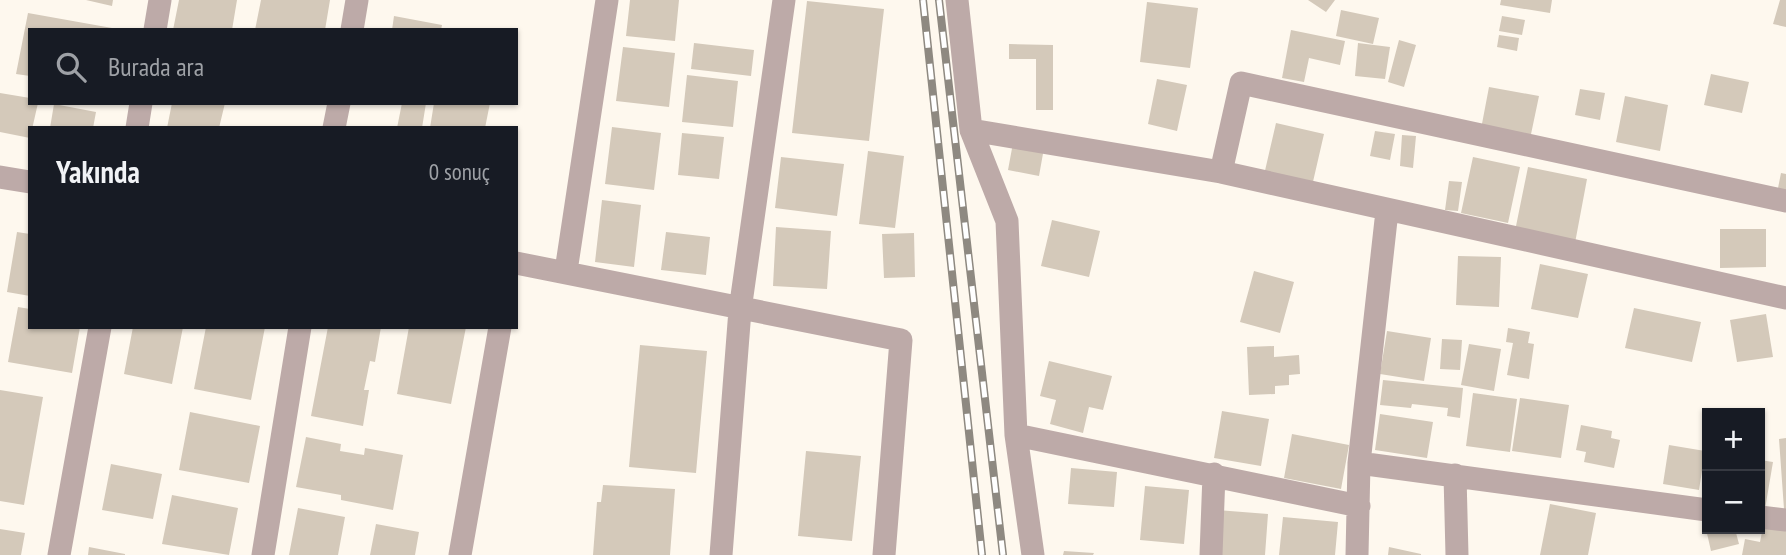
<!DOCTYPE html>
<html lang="tr">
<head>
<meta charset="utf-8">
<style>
  :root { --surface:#171b24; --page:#242831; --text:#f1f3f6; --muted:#9ea1a6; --line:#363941 }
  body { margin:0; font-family:"PT Sans Narrow",sans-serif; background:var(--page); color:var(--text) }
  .controls { position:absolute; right:21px; bottom:21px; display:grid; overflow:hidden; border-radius:0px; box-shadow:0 2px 5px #0004 }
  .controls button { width:63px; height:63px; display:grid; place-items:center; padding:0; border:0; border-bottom:2px solid var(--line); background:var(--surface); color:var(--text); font:35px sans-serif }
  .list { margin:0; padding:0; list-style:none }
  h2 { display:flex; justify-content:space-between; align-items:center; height:91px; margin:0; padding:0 28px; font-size:30px }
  h2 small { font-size:23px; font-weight:400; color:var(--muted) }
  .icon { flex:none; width:38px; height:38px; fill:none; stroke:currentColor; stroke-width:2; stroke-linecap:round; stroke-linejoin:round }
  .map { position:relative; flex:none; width:1786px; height:555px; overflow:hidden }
  .search { position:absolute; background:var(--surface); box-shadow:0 2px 5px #0004; left:28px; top:28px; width:490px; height:77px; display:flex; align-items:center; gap:18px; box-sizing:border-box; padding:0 24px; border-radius:0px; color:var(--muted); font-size:26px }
  .panel { position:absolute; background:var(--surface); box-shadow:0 2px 5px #0004; left:28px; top:126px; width:490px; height:203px; border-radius:0px }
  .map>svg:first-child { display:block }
  .building { fill:#d4c9ba }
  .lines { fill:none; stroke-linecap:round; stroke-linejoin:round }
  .street { stroke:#bdaaa8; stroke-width:23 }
  .rail-casing { stroke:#8e8981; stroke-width:8 }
  .rail { stroke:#fff; stroke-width:5; stroke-dasharray:16; stroke-linecap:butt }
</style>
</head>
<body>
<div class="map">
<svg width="1786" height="555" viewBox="0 0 1786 555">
  <rect width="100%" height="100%" fill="#fef8ee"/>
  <path class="building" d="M86,0H113L112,6Z
    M179,0H237L232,30H173Z
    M261,0H330L325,30H255Z
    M630,0H679L675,41L626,36Z
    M1308,0H1335L1326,12Z
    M1501,0H1552L1550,13L1500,5Z
    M1780,0H1786V27L1773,24Z
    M807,1L884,9L869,141L792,133Z
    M1147,2L1198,8L1190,68L1140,62Z
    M1341,10L1379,18L1373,44L1336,36Z
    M28,13L112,28V30H30V76L16,74Z
    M394,16L442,25L441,30H392Z
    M1502,16L1525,20L1522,35L1499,31Z
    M1291,30L1345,41L1340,65L1309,58L1304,82L1282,78Z
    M1499,35L1519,38L1517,51L1497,47Z
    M1399,40L1416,45L1404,87L1388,82Z
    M694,43L754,50L751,76L691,69Z
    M1358,43L1390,47L1385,79L1355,76Z
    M1009,44L1053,45V110H1036V59H1009Z
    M623,47L675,53L669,107L616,101Z
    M1711,74L1749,82L1742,113L1704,105Z
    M687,75L738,81L733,127L682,122Z
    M1157,79L1187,85L1177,131L1148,124Z
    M1489,87L1539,96L1530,139L1481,129Z
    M1580,89L1605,93L1600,120L1575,115Z
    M0,93L30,98V103H38L30,138L0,132Z
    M1625,96L1668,105L1660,151L1616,142Z
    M172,103H225L219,128H167Z
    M402,103H426L422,128H397Z
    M434,103H490L485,128H430Z
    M54,104L96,112L93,128H50Z
    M1276,123L1324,134L1312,186L1264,175Z
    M612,127L661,133L654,190L605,184Z
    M1375,131L1395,134L1390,160L1370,156Z
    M682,133L724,137L719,179L678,175Z
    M1402,135L1416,136L1413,168L1400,166Z
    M1013,143L1044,148L1039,176L1008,170Z
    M868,151L904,156L895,228L859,224Z
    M781,157L844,164L837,216L775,208Z
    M1473,157L1520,167L1508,223L1461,213Z
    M1528,167L1587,179L1575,243L1515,231Z
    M1781,173L1786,174V195L1777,193Z
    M1449,181L1462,182L1458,211L1445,210Z
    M602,200L641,205L634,267L595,262Z
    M1052,220L1100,231L1089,277L1041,266Z
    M776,227L831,231L827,289L773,286Z
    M1720,229H1766V267L1720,268Z
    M17,232L30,234V296L7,292Z
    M666,232L710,237L706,275L661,270Z
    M914,233L915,277L884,278L882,234Z
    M1458,256L1501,257L1499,307L1456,305Z
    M1540,264L1588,274L1578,318L1531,309Z
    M1254,271L1294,282L1280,333L1240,322Z
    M18,307L30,309V327H80L72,373L8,362Z
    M1634,308L1701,322L1692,362L1625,348Z
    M1766,314L1773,357L1737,362L1730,320Z
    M133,327H183L172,384L124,374Z
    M206,327H265L251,400L194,389Z
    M328,327H381L375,362L370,361L364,390H369L363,426L311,416Z
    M409,327H466L451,404L397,394Z
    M1508,328L1530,332L1528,343L1534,344L1529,379L1507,375L1513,343L1506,342Z
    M1387,331L1431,338L1424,381L1380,374Z
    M1442,339L1462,340L1460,370L1440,369Z
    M1469,344L1501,349L1494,391L1461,385Z
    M640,345L707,351L696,473L629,467Z
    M1274,346V357L1299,355L1300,374L1289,375V385L1275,386V394L1249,395L1247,347Z
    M1049,361L1112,376L1103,410L1089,407L1083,433L1050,424L1056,400L1040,396Z
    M1383,380L1463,388L1460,418L1447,416L1448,408L1412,404L1411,408L1380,405Z
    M0,390L43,397L24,505L0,501Z
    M1473,393L1517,399L1510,452L1466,446Z
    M1520,398L1569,405L1561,458L1512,451Z
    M1222,411L1269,419L1261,466L1214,458Z
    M190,412L260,426L249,483L179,470Z
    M1380,414L1433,422L1427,458L1375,450Z
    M1581,425L1612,431L1611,438L1620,440L1614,468L1584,462L1586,452L1576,450Z
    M1292,434L1349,445L1341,489L1284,478Z
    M306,437L341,444L340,451L364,455L365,448L403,455L393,510L341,500V495L296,487Z
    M1786,438V509H1784L1779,439Z
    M1669,445L1705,451L1699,490L1663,484Z
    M806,451L861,456L852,541L798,536Z
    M1760,460L1773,462L1765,509L1760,508Z
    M111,464L162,474L153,519L102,510Z
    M1071,468L1117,472L1114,507L1068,504Z
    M603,485L675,489L670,555H593L597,502H601Z
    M1145,486L1189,490L1184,544L1140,540Z
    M172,495L238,508L229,555L162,544Z
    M1550,504L1596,513L1588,555H1540Z
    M298,508L345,517L338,555H289Z
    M1217,510L1268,514L1265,555H1214Z
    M1283,517L1338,522L1335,555H1279Z
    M376,524L419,532L415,555H370Z
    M1763,527L1786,531V555H1742L1745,539L1760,542Z
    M0,529L25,533L21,555H0Z
    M1706,529H1735L1739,544L1711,551Z
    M89,547L125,554V555H88Z
    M1389,547L1421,554V555H1388Z
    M1064,551L1094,553L1093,555H1063Z"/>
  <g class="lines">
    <path class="street" d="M957,0L971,130L1007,221L1016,435L1033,555
      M155,30L160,0
      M352,30L357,0
      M137,128L141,103
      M334,128L339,103
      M971,130L1221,172L1786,298
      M1221,172L1241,83L1786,201
      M0,177L30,182
      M516,263L901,340L884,555
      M566,271L607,0
      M1016,435L1359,506
      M1359,463L1707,510
      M1455,475L1457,555
      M1760,517L1786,520
      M59,555L100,327
      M263,555L300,327
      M460,555L500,327
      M721,555L740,310L784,0
      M1211,555L1214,474
      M1357,555L1359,463L1387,211"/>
    <defs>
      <path id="rail" d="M923,0L982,555
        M939,0L1003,555"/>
    </defs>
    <use href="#rail" class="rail-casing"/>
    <use href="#rail" class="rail"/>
  </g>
</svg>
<div class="controls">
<button>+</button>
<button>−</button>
</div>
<div class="search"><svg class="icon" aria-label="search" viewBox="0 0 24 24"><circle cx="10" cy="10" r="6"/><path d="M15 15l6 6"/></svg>Burada ara</div>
<section class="panel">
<h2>Yakında<small>0 sonuç</small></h2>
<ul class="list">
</ul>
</section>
</div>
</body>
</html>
